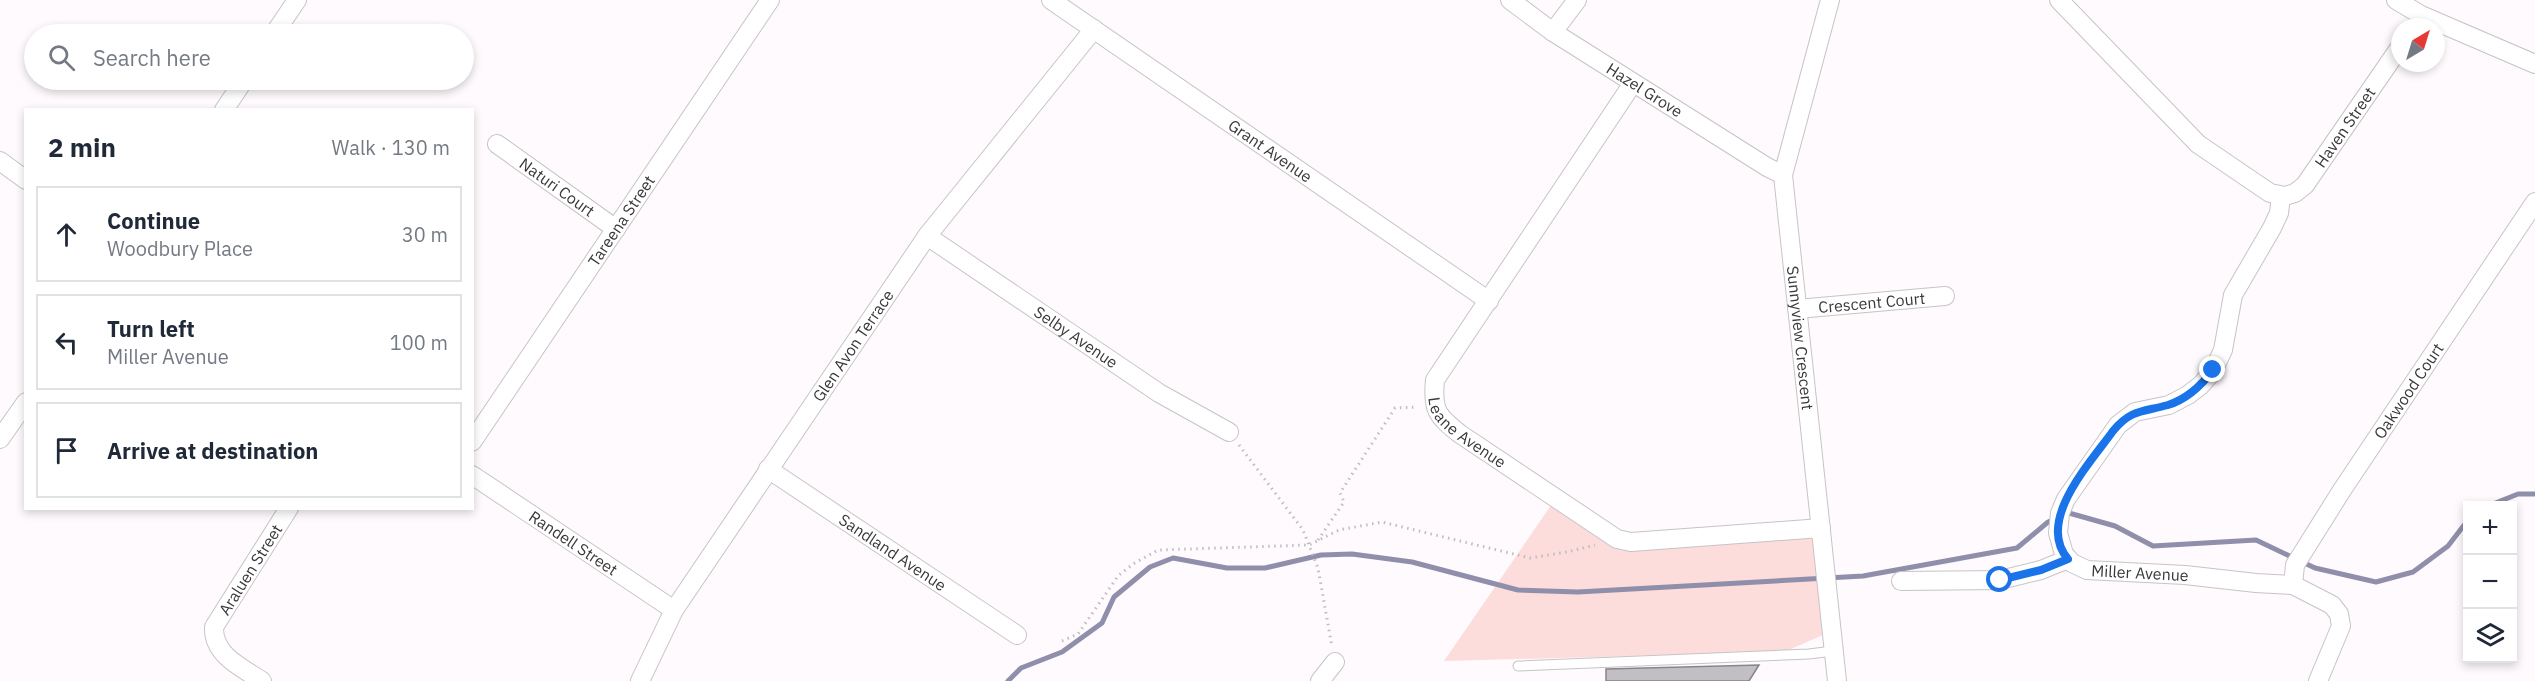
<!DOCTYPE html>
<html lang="en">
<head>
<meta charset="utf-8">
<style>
  :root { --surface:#fff; --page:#f2f2f3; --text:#1f2937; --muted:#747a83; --line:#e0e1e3 }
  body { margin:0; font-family:"IBM Plex Sans",sans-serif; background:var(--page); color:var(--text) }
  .controls { position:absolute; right:18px; bottom:18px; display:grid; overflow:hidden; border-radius:0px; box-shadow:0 3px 9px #0003 }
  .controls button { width:54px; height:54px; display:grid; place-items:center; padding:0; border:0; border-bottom:2px solid var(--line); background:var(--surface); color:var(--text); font:30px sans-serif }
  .compass { position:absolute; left:2391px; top:18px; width:54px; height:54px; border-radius:50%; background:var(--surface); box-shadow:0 3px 9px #0003; rotate:38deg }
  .stop { position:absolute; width:18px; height:18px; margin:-14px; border:4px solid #1a73e8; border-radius:50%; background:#fff }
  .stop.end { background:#1a73e8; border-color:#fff; box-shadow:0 2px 6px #0008 }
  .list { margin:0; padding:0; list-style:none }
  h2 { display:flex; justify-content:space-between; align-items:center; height:78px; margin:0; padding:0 24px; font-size:26px }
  h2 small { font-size:20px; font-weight:400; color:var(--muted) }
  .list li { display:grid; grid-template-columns:39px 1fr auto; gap:18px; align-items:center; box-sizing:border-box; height:96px; margin:0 12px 12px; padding:0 12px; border:2px solid var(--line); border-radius:0px }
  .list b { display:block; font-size:22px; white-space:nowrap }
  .list p { margin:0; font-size:20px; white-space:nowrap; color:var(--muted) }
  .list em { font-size:20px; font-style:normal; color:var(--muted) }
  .icon { flex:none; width:33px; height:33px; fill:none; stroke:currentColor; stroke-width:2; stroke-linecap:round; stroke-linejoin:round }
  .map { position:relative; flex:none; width:2535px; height:681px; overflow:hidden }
  .search { position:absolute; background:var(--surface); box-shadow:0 3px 9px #0003; left:24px; top:24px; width:450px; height:66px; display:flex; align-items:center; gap:15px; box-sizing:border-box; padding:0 21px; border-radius:33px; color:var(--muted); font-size:22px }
  .panel { position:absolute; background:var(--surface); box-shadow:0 3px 9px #0003; left:24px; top:108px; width:450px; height:402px; border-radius:0px }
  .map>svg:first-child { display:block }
  .green { fill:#fcdddb }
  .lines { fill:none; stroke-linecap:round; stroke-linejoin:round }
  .stream { stroke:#8f8fab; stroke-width:5 }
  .building { fill:#c1bfc3; stroke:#878588; stroke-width:1.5 }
  .lane-casing { stroke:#c7c4c6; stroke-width:11 }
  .street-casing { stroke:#c7c4c6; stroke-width:20 }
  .path { stroke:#c0bdc0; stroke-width:3; stroke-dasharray:1.5 4.5; stroke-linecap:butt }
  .lane { stroke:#fff; stroke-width:9 }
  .street { stroke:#fff; stroke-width:18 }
  .route { stroke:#1a73e8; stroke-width:8 }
  .labels { text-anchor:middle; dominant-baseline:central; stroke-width:6; stroke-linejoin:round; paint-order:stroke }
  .street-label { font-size:16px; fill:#3a393a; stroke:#fff }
</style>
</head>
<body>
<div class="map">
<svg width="2535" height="681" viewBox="0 0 2535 681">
  <rect width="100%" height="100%" fill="#fefafd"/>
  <path class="green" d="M1556,498L1617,539L1821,528L1830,632L1784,652L1444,661Z"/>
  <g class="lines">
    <path class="stream" d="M2488,506L2518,494H2535
      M2063,516L2069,513L2115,526L2153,546L2256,540L2315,568L2376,582L2413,572L2448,546L2468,520
      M1008,681L1021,668L1062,652L1102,623L1114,597L1150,567L1173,558L1227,568H1265L1321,555L1352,554L1412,562L1518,590L1578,592L1863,576L2017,548L2048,522L2055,519"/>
  </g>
  <path class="building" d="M1759,665L1749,681H1606V669Z"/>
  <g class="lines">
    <defs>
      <path id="lane" d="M1518,666L1809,654L1833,651"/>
      <g id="street">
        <path id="s1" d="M1051,0L1489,301"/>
        <path id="s2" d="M1510,0L1553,32L1767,167L1783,175"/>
        <path id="s3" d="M1830,0L1783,175L1837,681"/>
        <path id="s4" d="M2059,0L2198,144L2270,193L2285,196L2295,193L2305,185L2400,47"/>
        <path d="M2396,0L2421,15L2535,64"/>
        <path d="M1553,32L1577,0"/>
        <path d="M274,34L297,0"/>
        <path id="s5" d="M1633,83L1435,380C1432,410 1437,416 1460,434L1617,539L1631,542L1821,528"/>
        <path d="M224,110L244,80"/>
        <path id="s6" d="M497,144L616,229"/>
        <path d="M0,161L26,180"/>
        <path id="s7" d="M2281,196L2279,213L2272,228L2233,295L2223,350L2213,371L2201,385L2188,395L2169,405L2135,412L2118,425L2066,499L2060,513L2058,533L2064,554L2072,563L2087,570L2185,575L2256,583L2293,585L2332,605L2339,614L2341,626L2318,681"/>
        <path id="s8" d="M927,236L1159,393L1229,432"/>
        <path id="s9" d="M1797,309L1945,296"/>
        <path d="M0,439L26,402"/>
        <path id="s10" d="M472,442L770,0"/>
        <path id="s11" d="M768,469L1017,635"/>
        <path id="s12" d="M472,475L674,610"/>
        <path d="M1901,581L2000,580L2041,570L2068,559"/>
        <path id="s13" d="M2293,585L2295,565L2342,490L2535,202"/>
        <path id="s14" d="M262,681C241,667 213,655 214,627L289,508"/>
        <path id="s15" d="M640,681L674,610L927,236L1094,29"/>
        <path d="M1320,681L1335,662"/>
      </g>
    </defs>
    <use href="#lane" class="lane-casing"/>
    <use href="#street" class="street-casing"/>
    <path class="path" d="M1239,445L1303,530L1318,568L1332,647
      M1318,540L1344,502L1340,493L1395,408L1417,407
      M1062,641L1078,634L1118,576L1133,564L1158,550L1309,545L1339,530L1382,522L1530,558L1567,552L1595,545"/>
    <use href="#lane" class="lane"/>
    <use href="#street" class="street"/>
  </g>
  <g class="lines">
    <path class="route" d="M2000,580L2041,570L2068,559C2035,521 2091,462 2113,431C2131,409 2143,412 2168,405C2187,399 2201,386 2213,370"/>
  </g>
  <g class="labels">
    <g class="street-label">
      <text stroke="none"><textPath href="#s2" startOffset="162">Hazel Grove</textPath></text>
      <text stroke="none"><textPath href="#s4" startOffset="396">Haven Street</textPath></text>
      <text stroke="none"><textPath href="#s1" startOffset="266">Grant Avenue</textPath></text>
      <text stroke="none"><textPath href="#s6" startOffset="74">Naturi Court</textPath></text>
      <text stroke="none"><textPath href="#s10" startOffset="267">Tareena Street</textPath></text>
      <text stroke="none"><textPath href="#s9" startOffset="75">Crescent Court</textPath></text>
      <text stroke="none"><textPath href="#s8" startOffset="180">Selby Avenue</textPath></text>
      <text stroke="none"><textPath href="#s3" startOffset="345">Sunnyview Crescent</textPath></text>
      <text stroke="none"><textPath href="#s15" startOffset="398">Glen Avon Terrace</textPath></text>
      <text stroke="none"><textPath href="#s13" startOffset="228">Oakwood Court</textPath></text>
      <text stroke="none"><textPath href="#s5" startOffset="424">Leane Avenue</textPath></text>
      <text stroke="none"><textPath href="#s12" startOffset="122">Randell Street</textPath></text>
      <text stroke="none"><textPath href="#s11" startOffset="150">Sandland Avenue</textPath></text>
      <text stroke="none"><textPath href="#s14" startOffset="144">Araluen Street</textPath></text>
      <text stroke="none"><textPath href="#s7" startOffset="532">Miller Avenue</textPath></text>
    </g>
  </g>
</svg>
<div class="controls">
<button>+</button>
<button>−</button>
<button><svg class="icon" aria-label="layers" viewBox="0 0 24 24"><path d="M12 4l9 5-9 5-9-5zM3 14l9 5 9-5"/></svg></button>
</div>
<svg class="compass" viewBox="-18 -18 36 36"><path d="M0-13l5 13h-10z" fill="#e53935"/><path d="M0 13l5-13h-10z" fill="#747a83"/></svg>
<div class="stop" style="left:2000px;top:580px"></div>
<div class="stop end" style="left:2213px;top:370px"></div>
<div class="search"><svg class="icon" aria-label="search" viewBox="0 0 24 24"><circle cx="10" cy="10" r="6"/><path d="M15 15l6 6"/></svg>Search here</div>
<section class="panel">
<h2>2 min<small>Walk · 130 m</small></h2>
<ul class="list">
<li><svg class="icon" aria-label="ahead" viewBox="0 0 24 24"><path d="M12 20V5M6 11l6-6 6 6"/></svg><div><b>Continue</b><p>Woodbury Place</p></div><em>30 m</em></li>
<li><svg class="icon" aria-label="left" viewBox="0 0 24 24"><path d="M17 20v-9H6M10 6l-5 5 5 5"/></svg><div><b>Turn left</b><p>Miller Avenue</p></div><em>100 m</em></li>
<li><svg class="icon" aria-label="arrive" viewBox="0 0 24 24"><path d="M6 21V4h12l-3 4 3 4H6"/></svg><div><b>Arrive at destination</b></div></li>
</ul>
</section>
</div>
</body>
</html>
